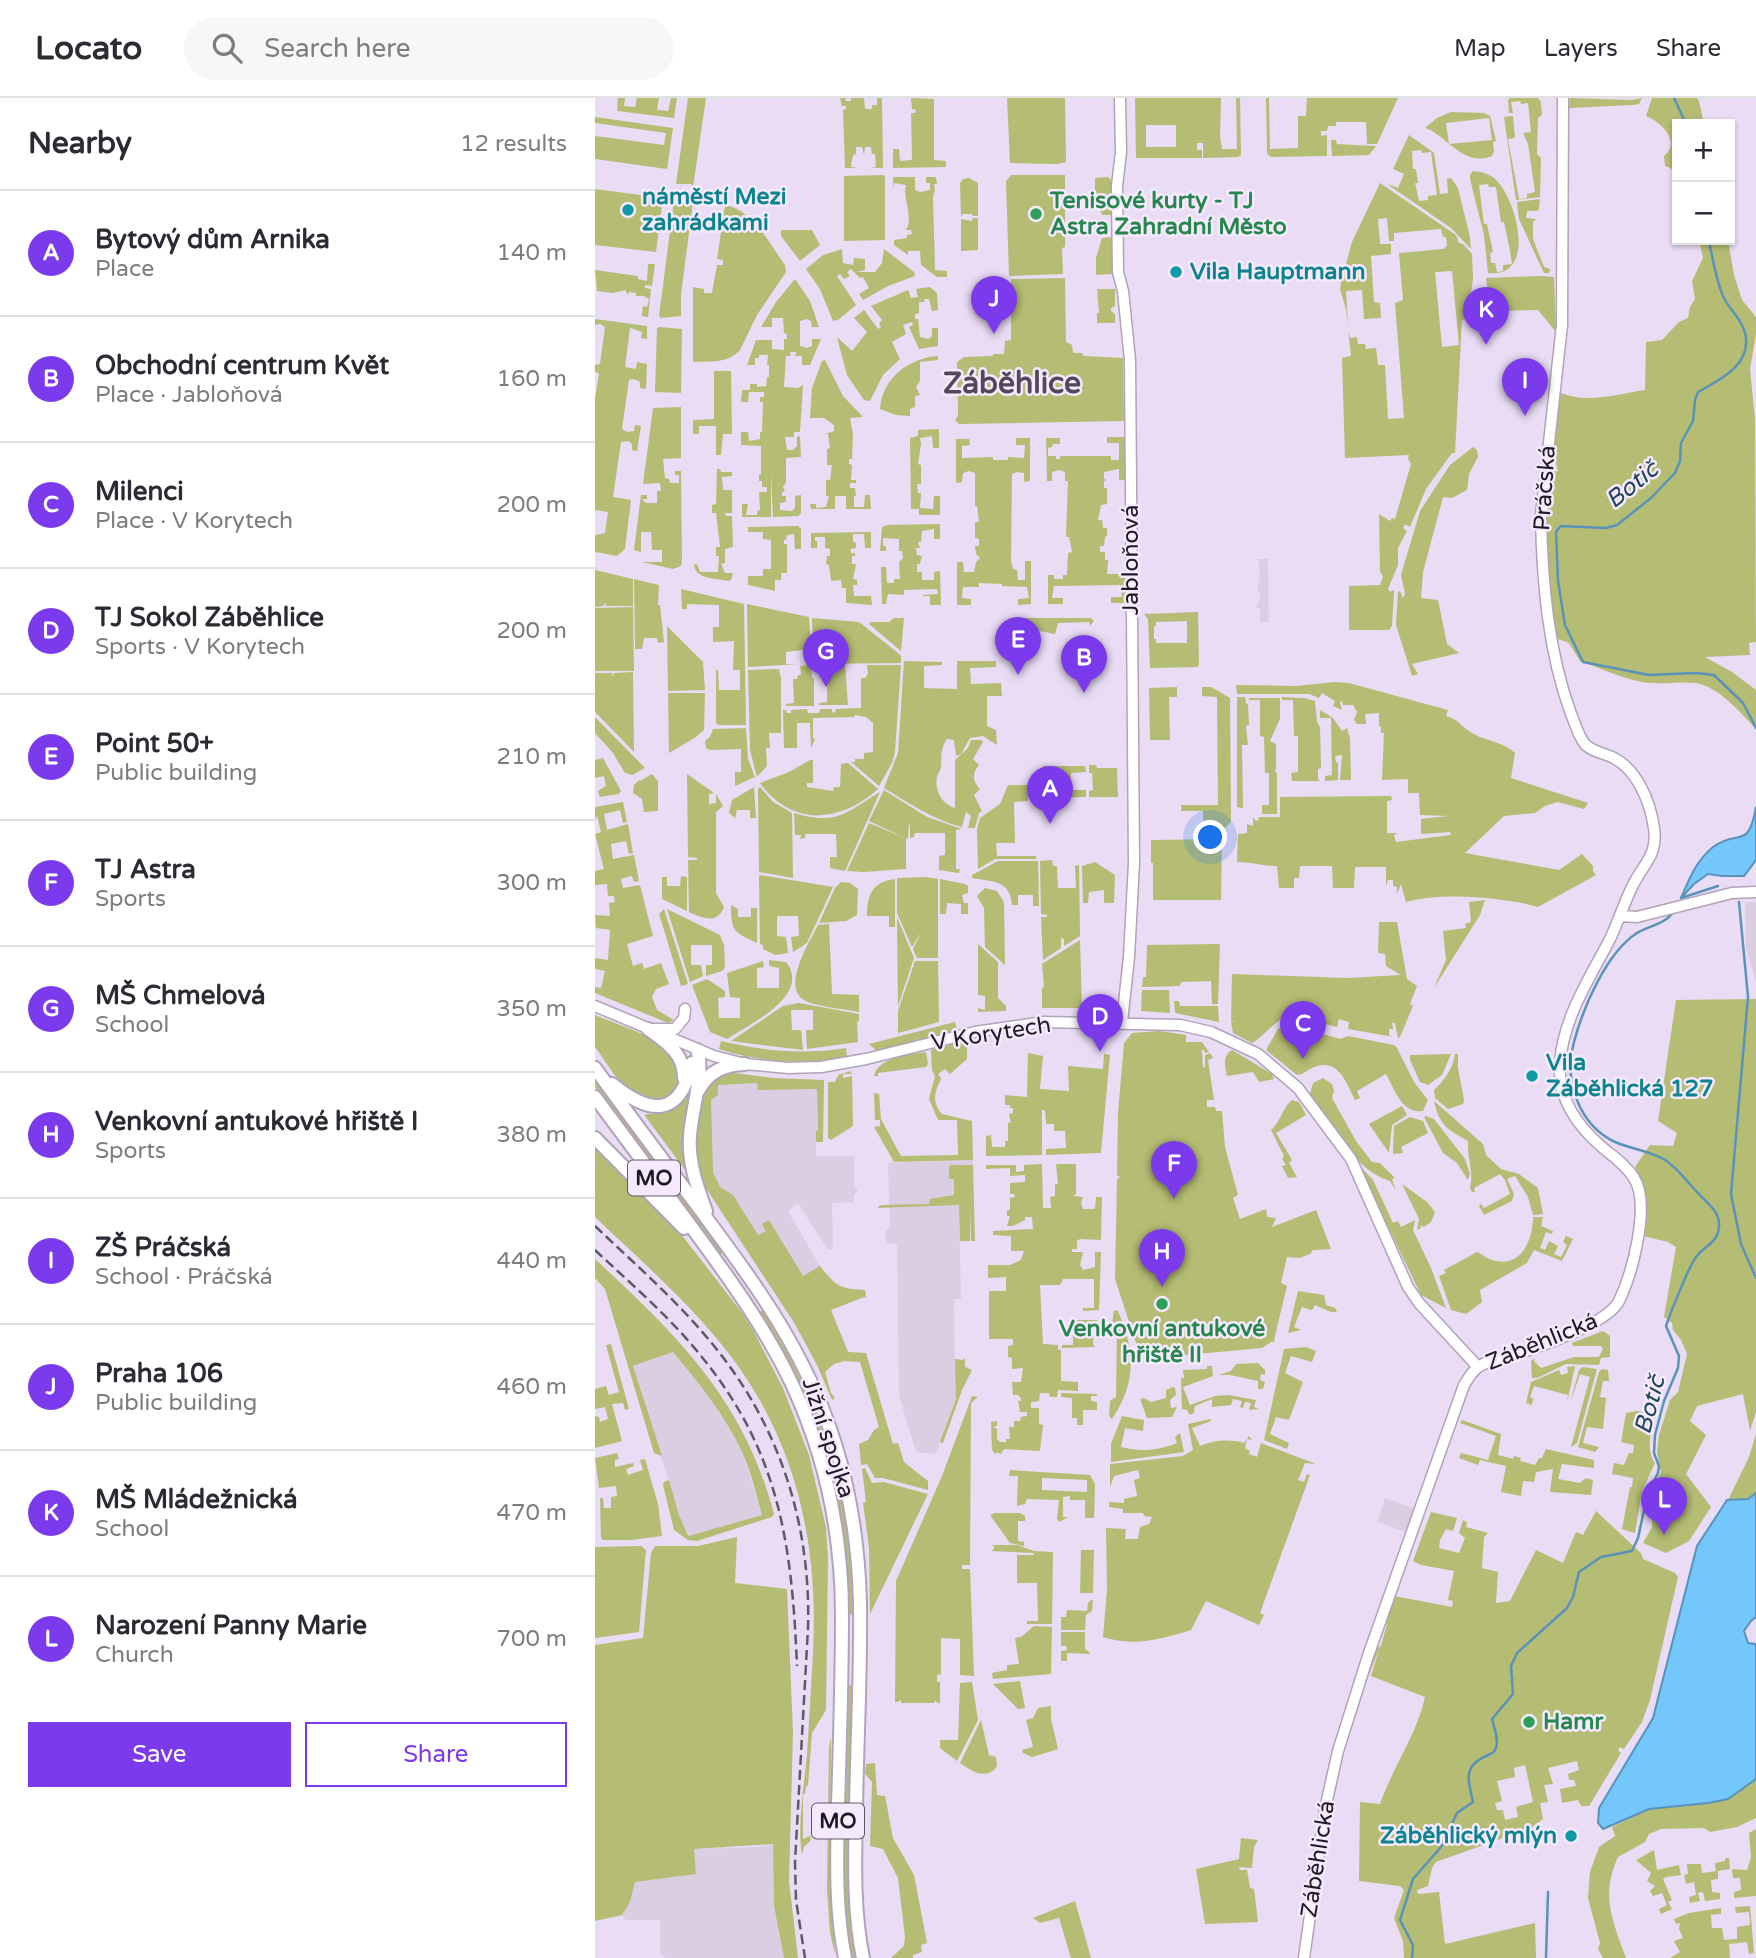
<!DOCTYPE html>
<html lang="en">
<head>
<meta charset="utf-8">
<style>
  :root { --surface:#fff; --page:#f7f7f7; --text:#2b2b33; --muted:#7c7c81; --line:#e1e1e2; --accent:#7c3aed }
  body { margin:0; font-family:"Varela Round",sans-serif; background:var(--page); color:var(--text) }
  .controls { position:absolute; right:21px; top:21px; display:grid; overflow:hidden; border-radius:0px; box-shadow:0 2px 5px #0004 }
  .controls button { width:63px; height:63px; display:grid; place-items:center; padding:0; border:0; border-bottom:2px solid var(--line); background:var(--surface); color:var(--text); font:35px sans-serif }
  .you { position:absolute; left:616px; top:740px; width:24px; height:24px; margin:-18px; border:5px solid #fff; border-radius:50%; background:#1a73e8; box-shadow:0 0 0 10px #1a73e833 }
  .badge { display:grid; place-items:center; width:46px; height:46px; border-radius:50%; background:var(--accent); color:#fff; font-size:23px; font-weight:700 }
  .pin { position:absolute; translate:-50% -58px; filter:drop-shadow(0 2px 4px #0008) }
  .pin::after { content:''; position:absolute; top:37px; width:24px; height:21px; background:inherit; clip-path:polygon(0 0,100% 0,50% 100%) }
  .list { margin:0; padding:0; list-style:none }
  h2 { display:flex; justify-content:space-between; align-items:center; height:91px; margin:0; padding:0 28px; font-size:30px }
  h2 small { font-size:23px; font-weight:400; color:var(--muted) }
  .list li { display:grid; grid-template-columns:46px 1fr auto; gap:21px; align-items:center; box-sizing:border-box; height:126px; padding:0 28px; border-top:2px solid var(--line) }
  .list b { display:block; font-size:26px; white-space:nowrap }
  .list p { margin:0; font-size:23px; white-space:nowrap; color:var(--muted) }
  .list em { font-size:23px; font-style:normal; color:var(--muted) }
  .actions { display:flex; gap:14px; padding:21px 28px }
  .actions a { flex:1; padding:16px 0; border:2px solid var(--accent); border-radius:0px; text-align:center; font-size:24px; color:var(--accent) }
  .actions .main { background:var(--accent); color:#fff }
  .icon { flex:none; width:38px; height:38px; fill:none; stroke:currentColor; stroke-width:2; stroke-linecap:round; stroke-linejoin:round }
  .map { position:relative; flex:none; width:1161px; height:1860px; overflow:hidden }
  header { display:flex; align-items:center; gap:42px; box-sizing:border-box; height:98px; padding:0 35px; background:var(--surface); border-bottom:2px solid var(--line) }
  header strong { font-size:33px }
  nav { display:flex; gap:38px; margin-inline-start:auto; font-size:24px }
  .search { width:490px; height:63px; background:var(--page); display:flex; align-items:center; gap:18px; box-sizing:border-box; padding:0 24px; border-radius:38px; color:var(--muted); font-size:26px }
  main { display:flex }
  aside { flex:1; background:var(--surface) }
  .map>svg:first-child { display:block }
  .industrial { fill:#dbcee2 }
  .green { fill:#b5bc73; fill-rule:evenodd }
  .water { fill:#73c7fa; stroke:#5a93b9; stroke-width:2 }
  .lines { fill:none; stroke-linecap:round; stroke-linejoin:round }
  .stream { stroke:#5a93b9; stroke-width:2.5 }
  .secondary-casing { stroke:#b0a3ba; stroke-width:13 }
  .highway-casing { stroke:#b0a3ba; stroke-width:16 }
  .secondary { stroke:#fff; stroke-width:10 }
  .highway { stroke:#fff; stroke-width:12 }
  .rail { stroke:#605866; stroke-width:2.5; stroke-dasharray:10 5; stroke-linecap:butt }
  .culture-dot { fill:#0f9aa8; stroke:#f5eafd; stroke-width:2.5 }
  .leisure-dot { fill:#2e9e5b; stroke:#f5eafd; stroke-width:2.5 }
  .labels { text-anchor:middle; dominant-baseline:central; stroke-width:5; stroke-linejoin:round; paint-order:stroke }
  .shield { fill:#f5eafd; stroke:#5e5864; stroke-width:2 }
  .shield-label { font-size:21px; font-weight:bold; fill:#1e1922 }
  .culture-label { font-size:23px; font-weight:bold; fill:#0d838f; stroke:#f5eafd; text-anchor:start }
  .leisure-label { font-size:23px; font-weight:bold; fill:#27864d; stroke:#f5eafd; text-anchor:start }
  .street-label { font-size:23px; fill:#1e1922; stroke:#f5eafd }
  .water-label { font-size:24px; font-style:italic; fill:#21455b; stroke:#f5eafd }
  .district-label { font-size:30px; font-weight:bold; fill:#53485b; stroke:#f5eafd }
</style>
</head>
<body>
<header>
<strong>Locato</strong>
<div class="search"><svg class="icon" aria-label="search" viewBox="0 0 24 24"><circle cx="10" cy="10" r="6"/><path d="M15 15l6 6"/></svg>Search here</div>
<nav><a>Map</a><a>Layers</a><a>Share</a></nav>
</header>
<main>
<aside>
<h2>Nearby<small>12 results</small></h2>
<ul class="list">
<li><span class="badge">A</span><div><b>Bytový dům Arnika</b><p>Place</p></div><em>140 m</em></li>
<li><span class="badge">B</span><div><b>Obchodní centrum Květ</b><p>Place · Jabloňová</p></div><em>160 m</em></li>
<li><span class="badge">C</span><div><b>Milenci</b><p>Place · V Korytech</p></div><em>200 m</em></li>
<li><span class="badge">D</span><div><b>TJ Sokol Záběhlice</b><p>Sports · V Korytech</p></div><em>200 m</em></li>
<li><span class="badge">E</span><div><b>Point 50+</b><p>Public building</p></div><em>210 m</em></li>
<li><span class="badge">F</span><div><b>TJ Astra</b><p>Sports</p></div><em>300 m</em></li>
<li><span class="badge">G</span><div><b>MŠ Chmelová</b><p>School</p></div><em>350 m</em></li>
<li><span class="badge">H</span><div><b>Venkovní antukové hřiště I</b><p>Sports</p></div><em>380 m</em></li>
<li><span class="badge">I</span><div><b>ZŠ Práčská</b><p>School · Práčská</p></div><em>440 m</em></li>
<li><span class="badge">J</span><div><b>Praha 106</b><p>Public building</p></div><em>460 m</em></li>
<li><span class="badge">K</span><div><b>MŠ Mládežnická</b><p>School</p></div><em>470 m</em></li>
<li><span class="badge">L</span><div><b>Narození Panny Marie</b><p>Church</p></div><em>700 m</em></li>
</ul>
<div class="actions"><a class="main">Save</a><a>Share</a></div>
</aside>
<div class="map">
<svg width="1161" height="1860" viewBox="0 0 1161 1860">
  <rect width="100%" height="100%" fill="#e9dcf4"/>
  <path class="industrial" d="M663,461H673L674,524H665V510L661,509L665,499V494L662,493L665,477Z
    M1150,804H1161V884L1151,849Z
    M163,985V992L222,991L223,1033L221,1034V1058H259V1089L262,1090V1095L259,1096V1104L237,1105L238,1151H232L203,1105L193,1113L225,1168L241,1187L250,1191L270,1192L271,1199L236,1212L253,1254L222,1267L200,1226L116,1098L109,996L123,986Z
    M378,1062L379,1109L364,1108L366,1201H359L360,1261L368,1262L370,1260V1274L341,1356L321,1354L304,1298L302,1146L292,1145L290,1138V1134L295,1128L293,1065Z
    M78,1254L113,1296L135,1330L148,1355L167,1417L92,1438L84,1417L38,1268Z
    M790,1400L819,1410L811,1434L782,1424Z
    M178,1746L179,1808L189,1860H70L65,1855V1822H31L27,1817L35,1804L40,1784L101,1776L99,1751L165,1749Z"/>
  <path class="green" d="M23,0H30L29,8L40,9L42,0H64L62,12L73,13L76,0H82L79,20L22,13Z
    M93,0H111L98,89L96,86H81Z
    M245,0H250L251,3H256V0H269L270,11H277V7H282V0H287L288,70H275L281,69L280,56H277L276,49H270L269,57L267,49H261V56L258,57L256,69L263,70H250L248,12L251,11V8H247Z
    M316,0L339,1V62L351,63V69L298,70V51H304L305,63L317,62L316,15H320L321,12L317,11Z
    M412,0H470L471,64L462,66L415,65Z
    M540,0H626L625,39L627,51H642L641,0H645L646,57L643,59L608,60V45H602V52H607V60H541ZM581,27V49H551V27Z
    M671,0H674L675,51L703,50V18H711L712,0H803L782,46H772L771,24H741V28H733L732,33H726V38L732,37V58L676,59L672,56Z
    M915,0H943L946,4L947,17L943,20L942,56L946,60L945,99L921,102L909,19L918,18L920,40L913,41L924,101L932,100V96L940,94L933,46L928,35L936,34L933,5L926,6L925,3L916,4L918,15H914L913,2Z
    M975,0L1037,2L1047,0L1044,6L1037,7L974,10Z
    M1057,0H1102L1104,3L1109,26H1082V83C1081,75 1078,70 1070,68L1069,58C1087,44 1066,24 1051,18Z
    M856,14L889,15L895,18L901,43L898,44L899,53L897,58C868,70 851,36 830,30L842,20ZM894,20L897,42L854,46L851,25Z
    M0,19L78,30L72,71L0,61V38L69,47L71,35L0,25Z
    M814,37L839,55L845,96L853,95L852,81L856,80L863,90L875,139L876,151L856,130L792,86L803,90L809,76L798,71ZM826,52L827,55L836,54L842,97L833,98V102L824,103L820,85H823L821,71H818L817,53Z
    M736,42H741L742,46L781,48L774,57L737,58Z
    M878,73C886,74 892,75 899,80C922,99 943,181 893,175L889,137L875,81V77ZM893,86L894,89H901L906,124H909C912,139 915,150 917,166L908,167V173L902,174L900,165H896L895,155L898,154L892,126H889L884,87Z
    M288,77L290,79V142L249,143V78Z
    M416,77H470V149L467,150L468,176L414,178L411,83Z
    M298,79H320V92L325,94L335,92V85H331V79H341L342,86H339L340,92L338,99L340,172L352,173V179H342L326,167L325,153H313V157L299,147V142L312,140V137L317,136L316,132H311C319,119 307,99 311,87L299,85L298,91Z
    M513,79L516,82L517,117H507L500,96V80Z
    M374,80L383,85V118H378L377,116H368L366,119L365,85L368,81Z
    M785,85L861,137L864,145L868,146L877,156L878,180L873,220L867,222L860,355H857L831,391L815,429L810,426L808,430L812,433L803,450V467L793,491L795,494L798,492L799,493L797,528L794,532H754V488L785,487L788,479L785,473L784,416L795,423L797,420L800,421L816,366L813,361L814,357L750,360L747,260L756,258L753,232L755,240L762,239L763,246H770L771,251L781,250L783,267H790L793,321L809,320L800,205L808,202L804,155L848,151L852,148L851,139H848L846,131L799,135V143H794L792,120L783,121L785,146H796V156L776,158L779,204L785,205L786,220L769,221L767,192L751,193L753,229L751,211L745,191L746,184L757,144ZM857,173L864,247L847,249L840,174Z
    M0,91L68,100L61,154L0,147Z
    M82,100L96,102L98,104L86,196V218L66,220L64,218L79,102Z
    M945,101L944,111L942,113H932L931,120L941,121L938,124V141L949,169L955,171L954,175H949L924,121L922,104Z
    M130,107C158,112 174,145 190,167L191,174L162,217L145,252C132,266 116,263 98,264V189L109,191V195H117L122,167H128V162L122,161Z
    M378,120H383V152L366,153V121L377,123Z
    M186,132H217L225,147L205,163L186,138Z
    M517,139V176L501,177V160L507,140Z
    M1104,142H1133L1139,177L1147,202L1161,219V236L1155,271L1160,321L1161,544L1154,545L1155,557L1110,559L1137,574L1161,592V631C1146,615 1124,589 1101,585C1083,583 1065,587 1047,584C1026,580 1005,570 985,563L974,545L963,541C948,486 949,428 957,372L963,374L958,351L966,295C991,306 1024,296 1050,292L1051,244L1067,242L1084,224L1093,220L1095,209L1100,201L1097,183L1108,160Z
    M247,151L248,165L258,167L259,160L270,161V172L261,174H280L287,165L289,151L319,174L320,178L293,188L268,202L264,196L274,190L268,179L265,180L256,171L252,174L255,178L249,181L245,176L242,178L261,207L243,222L238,223L225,191L211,171L228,157Z
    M53,166H60L57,188L50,187V190L56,191L53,219L47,218L48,208L52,209L54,201L49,198H41V195L34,194L33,197L30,192L18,195L2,193L0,172L43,178V181L52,183Z
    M946,178L959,179L961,234L943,212L904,213L902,193H897L892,188L891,180Z
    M470,180L471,244L477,247L478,255H487L489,258L528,260L529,323L364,326L360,322L363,318L362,264L369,259L397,258L399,256H409L410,243L416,242V181Z
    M200,181L215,203L224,229H217L216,223L212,221L205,223V248L212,250L217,248V241H226L215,267H207V258H198L201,257V254H195L196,258H191L189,289L203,290L208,287L205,334H199V339H190L192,352H198L202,348V339L205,338L206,359L191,360V385L188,389L190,393L187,394V398H191V404L185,405V412L197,413L200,410V398L206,397V415L203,418L178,419L176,375V419H147V406H153L151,417H162V413L165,412L164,394H172V389H167V383H164V377L166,376V348L146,347V334H153L154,343L165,341V334H167L168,304H165V299H169V294H154L153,304H146L147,292H155V286H162V289L171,288L172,279H174V267H172L173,257H164V260H160V267H152L161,242H177V251L189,252V241H192V236L189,235L188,220H177V229H166L181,204Z
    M335,189L342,195L343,212L337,213L334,201H330L329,204H324V215L320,216V221H323L325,239L334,241L337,238V230H343V248L324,251L314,229L318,227L317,224L308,227L311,236L297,244L305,261L288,277L275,303L269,302L252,277L242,239L257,253L272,234L259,220L269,212L283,231L286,229L284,225L287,222L276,208L313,192L316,200L323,199L321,191Z
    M502,191H520V208L516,210V213L520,216V225H502V215H504Z
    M0,221L52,228V241L46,240L47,234L35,230L30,269L41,271L42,264L52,266L51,291L45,290V284L39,281L34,282L27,331L32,334L39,333L40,327L46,328L42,353L37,352V346L34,343L26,344L18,399L36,402L30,451L22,458L0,454V437L10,435L13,414L0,412V301L4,275L0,274V267L5,266L10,229L5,226L0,227Z
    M64,229L87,231L86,295L60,294L62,230Z
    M343,258V262L325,264V283L321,289L325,297L320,298V309L315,311V318L301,317L285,311C287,280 314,260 343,258Z
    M230,262L248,298L268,319L255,320L258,336L257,361H254V366L257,367L256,382H261V385H255V390H260L261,398H259V409H269L270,397H275L276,411H251V398H240V411H216L215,406H221V410L231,409L234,398H231V382H235L237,367H232V351L235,350L233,336H230L239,333V327L229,320H215L217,290L227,263Z
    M119,273H136L137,336H128L126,357H121V328H104V336H98V322L119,321Z
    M86,309V360L68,361L70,380L74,381L75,385H84V377H80V373H86L87,463L86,468L78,471L47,464H67V452H57L56,434H46V454L39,452L46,397H52V401H47L51,405H62V393H66L65,385L48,386L58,310Z
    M344,331V350H338L337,338L325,340L326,346L323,366L326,367V386H322L323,395H326L325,410L338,411L339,398H345V417H324V411H316L315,340L323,338V332Z
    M512,339H530V382H524V371L509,374V381L512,382L509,383V390H512V406L506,407L503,422H507L508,430H512V438L510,439L509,448H505V454H510V462H513L512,476H531L532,505H516V499H527L525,487L459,488L457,500H468V506H453V477H459V481H468V477H472L473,455L477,454L474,439H471L473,383H470V374L465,372L457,374V383H452L451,340H465V346H458L457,349L453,350V358H461V361H465V358H516V362H524V345H512Z
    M421,340H435V383L429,384V375L422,374L417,376L416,463L418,471L422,472L423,482H430V463H436V506L423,507V501L434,500L432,489L407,488V486L384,485V489H368L367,500L376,501V507H362V464H368L369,474H379L381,464L385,460L381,456L380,448H384V441L380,440V424H384L382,408H380V375L374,373L368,375L367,384L361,385V341H374L375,347L367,348V360L398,359V362H413V359L429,360L430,347H421Z
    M878,349L882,352L883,359L874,376L872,392L857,400L848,399L828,474L826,500L843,502L852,546L864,555L817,566L823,576L817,578L801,527L803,494L805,493L808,500L810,496L806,477L825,413L855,367Z
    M122,371H125L126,374H137V378L127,379L128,392H137V415H130L131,418H137L138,449L130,451V465L126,466L130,475H138L136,482L133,483C121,480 100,482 99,466H102L105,474H123L124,458H121V449H125L121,415H117V407L121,406Z
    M345,426V441H339V431L327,433L326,444H323L325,450H321L322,457L327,458L325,466H322V474H327V482H339V474L345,473L346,507H335V498H328V497L343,496L342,491L309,492V497L293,496L291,506H287L286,469H291L292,485H299V481H305L304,464L308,460L307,453H304V441L288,440V448H291V453H285L287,429L293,427Z
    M203,428L206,431V451H200L199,436L192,437L191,442H189V446H192V475H186V482H180V493L153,487V478H168V471H176V442L168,441V434H153V429Z
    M276,434V450H270L269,436H258V444L261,445V450L256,451V455H260V458H257V466H261L258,481L262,482V487H258L259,498H276L277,507L251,505V490H247L246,482L236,483L234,467L231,466L232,458H235V451L230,450V439H220V443H222V450H216V435Z
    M0,472L38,481V508H11L10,504L9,508L0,509Z
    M39,481L64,487L63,507H65L69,544L63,545L62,540H49L47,551H40Z
    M86,491L149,506L151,627H124L121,625V572H123L124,592H145V572H138L139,543L118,544V529H124V507L92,506V511H87Z
    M152,506L214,519L216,551L191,554V566H204L153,569Z
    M38,509L39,573H0V510Z
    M603,514L604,567L602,569L555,570L553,521L549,516ZM592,523V545H561V541H559V528H561V524Z
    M217,520L264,524L303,555L306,558V565L219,566Z
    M299,520H309L306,553L274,526L276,524H294Z
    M415,520H496L499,523L495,528L494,524L463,525L460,536L413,527L412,524Z
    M72,528L108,564L110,592L73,593Z
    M309,563L347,564V567L329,568V590L362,591V563H401V569L375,570L376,586L406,585L407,598H392V628L401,632L402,647L388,638L375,640L366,656L361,658L359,642L352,641C345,651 347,657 346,668C346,672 343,675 342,679C339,693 348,707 360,710V662L373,650L376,642H386L388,644L378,661L384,667C377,675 377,683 385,691L379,697L387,713L384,715L380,730H373L376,718L371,714L367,729C338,722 314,705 289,690L303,655Z
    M216,567L217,580H219V608H191V606L199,605L198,581H202L203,577H206L205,568Z
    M239,567H250L253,607H224V605L232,604V581H236Z
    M272,567H306L300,654L297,665L284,688L256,664H260V661H269V655L278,654V625L271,619L260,617L259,619L218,620V640L220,641L216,650L215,625H202V650H189L188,612H191L192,615H196V612L212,611L213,615H224L225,611H237V614L240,615L241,611L266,610V580H270L273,576Z
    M184,571L186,581V635H174L175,650H171L172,668L162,679L155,652L153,572Z
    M38,574L39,654L0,614V575H17L18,579L19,575Z
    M739,584L754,585L853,612L851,618C866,623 863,626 874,633C889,644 906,642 920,655L916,680L993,705L989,711L963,704L950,708L940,715L909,718L870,755L964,772L987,756L998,768V773L1001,777L943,809C907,799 847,794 811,804L806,786L802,796V789L798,788V782H793L791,788V769H760L759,790H738L737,768H705L704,780H699V790H684L682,768C668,768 657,764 642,764L643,736L652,735V726L658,728V719L660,722L663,723L664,719H685V699L796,698L797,702L792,703V735H803L799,737L801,744L856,737L855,734L826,736V721L853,718L825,717L824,695H813V681L787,682L789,635H786V629L784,628V615L770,616L771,626H762L759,622L762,614L758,607H748L747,603L745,604L747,612L738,608L740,603L727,595L724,600L714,596H642L641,587L701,588Z
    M582,589V599H574L575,642H555L554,590Z
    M607,589H616L635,600L636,724L623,737L609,738L608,713H586V707H623L622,599L607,598Z
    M73,595H110L109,632L101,639L74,655Z
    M642,599H650L651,605L653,607L654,627L651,628L653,647H647L648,710L642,709Z
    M687,599L709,600L720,603L722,624L725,629L726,670L723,671V681L725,683H697L696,675L703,674V638H699L698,602H687Z
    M654,600H685V621L675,643L681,646V672L679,673L682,675V716H667V707H674V675H670L669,639L665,638V602H654Z
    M725,612L738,620L747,633L752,630L755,640L756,682H745L747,657L740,658L741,664L743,665V682L730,683V678L737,677L736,620H725Z
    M0,619L50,670L37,677L30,675L18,655L0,635Z
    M151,630L153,661L160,679L140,688V674H146V651L115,652L111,650L110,643L115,639L118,631Z
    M8,660L26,693L24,696L5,699L3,693L11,688L9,678L0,680V662Z
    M215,662H218V685H212V689L238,693L239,689H245L246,666L253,665L283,691C245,725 197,729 165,685L194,674Z
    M494,667H501L502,670H522L523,699H494V693L498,692L497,675H494Z
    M448,668H490L491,674L476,675V692H491V699L448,700Z
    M57,676L63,683V713L49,714L47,701L38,695L39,687L44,682L45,683Z
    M92,676L119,695L114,696V706L121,705V696L128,708L121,714V795L129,809C122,827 108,820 94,814L93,762H102V760L93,759Z
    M413,687H433V703L419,704L420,745H401L402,758H441V761H400L383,771L382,731L385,720L405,706Z
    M159,689L161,720H155V712H142L140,720L134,715L137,702Z
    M165,689L178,704L197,715L198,780L164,774L163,691Z
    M289,692L332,719L367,731L361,732V771H365L364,775L344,772V758L350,757V735H320L319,739L315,740V727L314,726L313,740L311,741V771L268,774L252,773L274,725L310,740L274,723Z
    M285,694L250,773L235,770V759H242L241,736H210V740L205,741L206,737H200L199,715C243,728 251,714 285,694Z
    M28,704L32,724L28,725L25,712L9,716L12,732L33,726L38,755L34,756L31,743L16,746L18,761L39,757L44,783L39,784L37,778L26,781L28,790L45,787L58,838L32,846L38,868L47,865L49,871L66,865L74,886L61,891L57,899L62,912L79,922L73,925L0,895V889L6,890L10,873L0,871V860L13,862L15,832L1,830L0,817L15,818L14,805L20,804L19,798H13L12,786L0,787V773L9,771L0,736L6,734L2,718L0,722V709Z
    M627,741L626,802H558V765H556V742Z
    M457,762L458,768H462L463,790H481L480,768L484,767L485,838L469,848V841L466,840V850L448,862L446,819H452V817L446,816L445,763Z
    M403,763H443L444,808H438V797H423V807H417C415,781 397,784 377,780V777Z
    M500,764L520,777L519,805H509V792L494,794L493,805H488L487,768Z
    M165,777L238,789L212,845L198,854L196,839L204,838L203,818H182V838L191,839L193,855L180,857L168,851V847L165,846L164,779Z
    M86,778L92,779V813L67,801V779H72V788H85Z
    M330,779L343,781V860H322L318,851L326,834L317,849L302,815V780Z
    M300,781V829H294V818H272C272,797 277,784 300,781Z
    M345,781L370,786L373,788V795L367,797L369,805H373V816H366V806L352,805L351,816H345Z
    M246,784L255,785L263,791L262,817L251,823L224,825L240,790Z
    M390,790L402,793L409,804L410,867L390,849L389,810L382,798Z
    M890,802L885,817L839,890L851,862L848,833L871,830L870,826L876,824L874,804Z
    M136,807L143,811V819H156V810H162V845C139,834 136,834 136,807Z
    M69,811L93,886L86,888L65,819L64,816Z
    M72,811L125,837L129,847L130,870L127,873L111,878V867H117V847H96V867H106L108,878L95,884Z
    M302,819L319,860L303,908Z
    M784,824H802L812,881L822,888L815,906L818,908L805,939L803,940L800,925H797L798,931H794V937L797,939L793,938L753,931L754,924L744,921L742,929L706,920L707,911L704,910C696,920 688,918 680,926C672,932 667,939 657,945L638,935L636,924H640L636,923L637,876L751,880L806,877L791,868L790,856L783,855Z
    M234,826L237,896L264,897V914C250,911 221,909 209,902C186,889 215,843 223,827Z
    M485,842L487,910H447V890L449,889L447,866Z
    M383,846L403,864V900L411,908V913L383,914V910L390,912V898L383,897Z
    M625,846L623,906H617L616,883L586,884L585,888L547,889L548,879H551L552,847Z
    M174,862L191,864C217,897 154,927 132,941L115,934L97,887L112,881L130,893V899L123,900L124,920H145V900L135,899L132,875L168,863L169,869L162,870V890H184V870L174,868Z
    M320,863H343L344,924L303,935V913Z
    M547,892H574L575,915L546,913Z
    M1161,901V1314L1155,1333L1148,1296L1102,1308L1095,1323L1111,1337L1091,1376L1116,1409L1094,1443L1071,1455L1048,1445L1057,1429L1060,1385L1066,1374L1062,1354L1064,1337L1075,1302L1083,1294L1092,1256L1086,1242L1078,1232L1077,1225L1069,1219L1081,1149L1073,1144L1048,1138C1052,1110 1053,1094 1040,1069L1055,1047L1078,1048L1082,1035L1063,1023L1081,902Z
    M579,903H584L585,908H623L624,924L580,915Z
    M204,905L264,916V923L262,924L263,944L212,951L211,932H218V912H196L197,932H206L208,952L136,943L188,908Z
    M0,917C19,925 71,942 81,959C81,961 82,968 83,970C87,997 67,1010 43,998C25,989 12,965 0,949Z
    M360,924L362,933L283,954L274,946Z
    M694,925L714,929L720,934L745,941L753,938L799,947L802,950L819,984L833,1002L828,1013C807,1016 800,992 791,976L762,993L765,1000L760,1002C751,984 743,958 717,970C711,973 709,976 702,977L671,952L683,931Z
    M564,933L591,937V944H607L614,954L610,955L609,952H607L608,970L610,969V957L615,955L618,960L613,962L619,1002H612V1009H620L621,1013H627L630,1049L643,1097L638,1100L645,1121L671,1111L672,1119L681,1120L677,1129L721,1112L736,1151L718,1152L715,1156L705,1160L692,1159L686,1185L692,1188L680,1238L679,1244H676L667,1250L569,1259L542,1248L520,1181L522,1081L525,1079L522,1077L523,1015L529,945L537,935Z
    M126,943C168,953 208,957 251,950L252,960C209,966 166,965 124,951Z
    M364,944L372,948V961L355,976L350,971L343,976L346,981C339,994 337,1005 347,1016L377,1023L378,1062L299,1064L279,1029L285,1028V1022H280L279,995L284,996L286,1021L306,1058L363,1057L362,1022H343L334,1001L340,978L337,972L336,952Z
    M637,952L677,976L679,981L664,984L658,974L632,978C630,969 627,958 637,952Z
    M331,954L333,966L331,969L283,975V978H279C282,960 315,956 331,954Z
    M433,955L448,958L445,991L474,993L473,968L508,971L509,956L515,957L506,1055L451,1057V1051L471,1050L470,1033H459V1026H451L450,1012H447V1057L391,1058V1038L396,1037L397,1049H410V1043H413V1025L416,1024L414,1016L418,1015V1010H415V1007H410V997L432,999Z
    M856,956L847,977L833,987L825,984L815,962V957Z
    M860,956H863V970L869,1002L868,1006L853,1011L840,1000L839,992C850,982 858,970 860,956Z
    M256,973L257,976H248V980L257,978L258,1028L236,1042L233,1040V984H240L243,977Z
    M100,975L90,1053V1072L50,1018L51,1016C83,1015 91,1002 100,975Z
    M140,975L178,980L229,982L228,1044H221V1033H223L222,991L163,992L162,985L123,987V997L116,1002L118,1074L125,1089L138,1097L163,1137L171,1133L167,1126L174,1122L208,1178L225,1168C241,1188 244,1191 270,1192L271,1199L266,1200L236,1212L253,1254L271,1255L298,1346L303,1345L309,1364L333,1383V1392L288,1380H280L272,1366L266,1367L264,1346L273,1342L279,1332L284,1329L265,1264L249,1263L239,1266L230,1274L236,1295L240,1300L237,1302L222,1267L200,1226L107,1084C100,1062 98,1018 107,996C109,990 115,984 119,978L122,981L132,976Z
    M728,980L737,986L739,993L737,1000L761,1043L777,1064L785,1065L800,1080L797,1081L801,1093L795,1083C761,1074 735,1025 715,996L718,985Z
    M0,981L128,1154L125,1157L0,988Z
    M697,1002L704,1004L711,1017L681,1035L697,1062L694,1065L702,1079L693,1080L687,1068L691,1067L687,1061L689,1058L676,1032C686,1024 687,1010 697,1002Z
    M839,1003L888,1046L891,1057L906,1071L924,1076L943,1090L948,1116L938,1117L933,1099L920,1078L912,1081L919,1096L917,1103L889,1117L884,1108L886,1106L889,1110L915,1096L910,1082L905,1076L879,1090L880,1094H877L875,1090C879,1073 872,1060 873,1043C853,1032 844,1027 839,1003Z
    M807,1008L812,1017L797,1027L794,1055L774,1026Z
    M831,1018L839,1021L870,1061L875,1076L873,1082L862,1065L848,1055L829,1019Z
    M815,1019L828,1023L833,1035L806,1049L808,1055L798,1056L799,1028Z
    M0,1046L79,1127L145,1212L158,1232L188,1290L214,1357L231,1429L233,1460L231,1612L217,1635L213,1688H211L210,1696H208V1741L215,1738L216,1742L209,1749L207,1757C202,1728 209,1688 212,1657C214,1623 216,1590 218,1556C224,1442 200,1337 127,1247C90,1201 43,1160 0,1119Z
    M447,1066L448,1110H456L455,1099L460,1098V1086H463L461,1066H481V1096L478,1098L488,1099L486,1105L488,1111H500L501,1099H507L506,1142L485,1141L482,1143V1151H477V1154H488L485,1167L488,1172L500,1169V1154H506L504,1212L488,1213V1210H499V1181H468L465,1187H445L448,1246L463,1247V1252H466V1283L483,1284V1293L463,1292L462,1299H455L454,1295H445L444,1303L436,1304V1310H444V1326L448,1327L445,1353L409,1351L406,1356L402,1354L400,1356L397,1352L396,1324L402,1323V1328L398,1329L402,1331V1341L405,1344H411V1341H415L414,1329H419V1323H425L426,1319L432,1318V1314H425L423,1303H426V1300L423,1297H418L417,1284H426L428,1270L417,1271V1260L413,1259V1248L418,1247V1241H394V1193H411V1179L393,1180V1167H415L426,1162L429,1153H416V1138L398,1137V1133L438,1131L437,1119H430V1122L418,1128H412L415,1118H412V1112H415V1100L420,1099L419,1096H415V1085L430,1084V1077L415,1078V1070L391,1071V1067H421V1074L429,1073V1067Z
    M763,1066L778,1082L798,1125L803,1123L806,1129L820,1122L818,1132L836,1170L851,1210L826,1197Z
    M356,1067H378L380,1143H376V1109L375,1143H365L364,1107L282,1110L286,1107L334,1106L335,1101L359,1097V1081H354V1069Z
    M807,1086L832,1104L840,1114L836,1124L829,1129L825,1127L826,1130L822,1132L824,1121Z
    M938,1119H948L946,1128L958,1133L957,1136L951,1134L945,1150L950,1152L954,1143L963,1148L959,1156L966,1159L972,1147L968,1144L971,1138L978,1141L967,1163L939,1152L932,1165L885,1192L887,1204L871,1216L856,1212L844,1178L851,1175L849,1172L882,1154C887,1156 891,1160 897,1162C926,1171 938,1142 938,1119Z
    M0,1161C83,1238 149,1302 179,1416L177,1419L102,1443L93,1442L79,1432L68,1387L69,1384L74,1382L84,1417L93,1438L167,1417C161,1396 156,1373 147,1354C130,1317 104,1285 78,1254L38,1268L67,1358L59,1355L10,1191L0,1180Z
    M703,1193L729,1197L731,1207L740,1210L742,1214H736L720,1207L717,1212L707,1209L699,1229L706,1232L693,1235Z
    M168,1212C229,1313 256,1397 258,1516L254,1517C252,1403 225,1310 165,1214Z
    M519,1212L523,1213C540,1252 542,1284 517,1321L514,1318L515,1303L521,1299L522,1229L517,1225Z
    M481,1222H503L498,1226V1246L500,1249L467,1250V1247H478V1224Z
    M1008,1233L1015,1238V1259L1006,1260L1004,1267L971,1266L942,1280H937L936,1263L940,1260L939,1263L946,1270L979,1259H1004L1008,1251L1006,1248H978L977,1245Z
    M16,1246L34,1311L30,1312L28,1305L17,1306L27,1343L0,1350V1318L4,1319L5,1324L13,1321L10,1309L0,1311V1291L11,1288L14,1297L24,1294L11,1247Z
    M711,1249L721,1253L717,1264L696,1258L690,1275L708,1284L694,1322L681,1319L675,1336L694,1345L692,1351L669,1342L689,1251Z
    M370,1260V1269L377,1272L367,1292L348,1345L345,1344L361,1301L360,1261L368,1262Z
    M663,1265L670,1272V1277L666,1276L665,1282L670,1284L668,1291H663V1283L635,1277H624L636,1273L641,1266Z
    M612,1268H617L618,1278L588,1289L595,1307L620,1298L633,1297L661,1302L659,1309L664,1311L654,1312L656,1305L650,1304L648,1310L645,1309L647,1303L638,1301L636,1307L617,1309V1301L600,1308L599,1315L595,1317L592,1312L587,1311L586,1280H589L588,1272L612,1271Z
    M980,1268L972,1305L973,1297L939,1288L935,1299L938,1301L937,1307L931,1305L936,1284L964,1272L966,1277L973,1275L972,1269Z
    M988,1269L1002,1271L982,1345L976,1349L995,1279L985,1276L975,1306L984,1272Z
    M1007,1271L1013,1272L1014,1283H1008L1005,1299L1011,1300L1008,1331L992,1329L988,1345L1004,1349L1000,1354L983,1349L1004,1274Z
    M578,1289L580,1290L581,1297L575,1302L576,1310L582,1309L577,1319L552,1320L545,1301L549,1300L556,1304L571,1300V1292Z
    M466,1295L502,1296V1298H496V1303L502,1304V1312H488V1327H482V1320H477V1300L466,1299Z
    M377,1298L383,1299L376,1305L375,1467H367V1471H375L379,1578L365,1577V1541L346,1540V1576L342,1577V1584H345V1605H342L341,1602L339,1605H306V1602L300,1605L301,1483L347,1378Z
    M1042,1313L1060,1316C1057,1331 1050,1352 1060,1365L1047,1393L1040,1435L1027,1431L1035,1389H1037L1038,1380L1017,1376L1019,1365L1029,1367L1034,1355H1038L1039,1347L1026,1344L1031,1315Z
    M527,1318L549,1322L548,1333L530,1330L526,1349C546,1354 562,1353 582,1345L580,1339L585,1335L589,1354L516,1364V1346Z
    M616,1321V1323L597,1330L605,1348C621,1342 632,1341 649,1345L654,1338L657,1342L652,1341L650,1350L655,1353L654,1356L662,1359L666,1345L721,1366L710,1365L703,1382L709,1384L712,1376L715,1377L665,1515L669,1517L664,1527L611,1503L596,1532C568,1541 537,1549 508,1539L512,1492L511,1430L531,1431L530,1441H543L545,1429L554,1426L557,1419L549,1418L548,1415H528V1411L514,1409V1404L529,1405V1401L542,1398L539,1382L545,1380L543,1372L519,1378L515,1389V1366L588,1358L598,1352L593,1326Z
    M867,1322L906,1336L903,1357L918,1361L919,1358L926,1360L925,1363L940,1367L944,1360H947L951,1351L999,1362V1370L967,1366L963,1381L985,1385L991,1380L998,1382L996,1397L955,1394L958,1371L941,1374L939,1384L928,1383L926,1398L906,1394L911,1368L885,1362L883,1367L864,1360L866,1355L893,1362L901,1338L865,1325Z
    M1161,1336V1395L1153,1401L1133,1402L1154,1359Z
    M22,1355L24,1361L20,1362V1369L38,1365L39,1368L31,1371L33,1377L48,1372L45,1362L50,1361L63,1406L67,1438L37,1442H8L6,1440L5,1400H8L9,1410H16V1399L22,1398L21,1388L4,1390L0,1360Z
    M270,1370L277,1385L289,1384L333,1396L275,1516L274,1450L268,1405L271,1404L267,1371Z
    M415,1372L495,1377L500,1386L499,1420H490V1402H475V1398L468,1399V1419H473L464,1424L462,1421L464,1402L432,1401L430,1406L422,1408L423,1378H414ZM447,1380L492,1382V1394L447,1392Z
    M1001,1413L1046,1455L1048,1461L1080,1475L1083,1479L1055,1602L1047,1624L1029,1651L1025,1649L1023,1652L1026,1655L994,1708H986L983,1702L967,1705L965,1691L981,1688L979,1682H974L973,1676L984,1672L982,1663L953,1670L958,1686L949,1687L953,1704L945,1705L948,1721L936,1730L841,1764L837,1770L833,1788L822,1792L823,1796L844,1794L850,1846L940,1825L941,1860H809L808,1843L799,1820L809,1792L805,1788L764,1783L765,1704L785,1706C797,1671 822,1636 830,1599L776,1578L785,1549L774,1577L773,1573L781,1550L786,1548L792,1526L790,1525L799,1498L857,1509L858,1503L853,1502L859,1473L826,1467L818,1463L836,1414L862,1420L858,1433L851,1431L845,1442L844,1450L864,1455L870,1440L864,1435L868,1422L872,1424L871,1429L893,1435L889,1439L887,1470L903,1474L901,1505L915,1503L941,1452L968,1465L980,1436L982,1434L988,1437ZM930,1667L938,1704L921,1709L923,1719L910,1722L908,1712H902L900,1705L907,1703L902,1683L920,1679L919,1670Z
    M400,1415H425L430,1418V1423H423V1443L429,1444V1448L415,1445L395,1417Z
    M142,1439L140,1485L192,1491L198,1635L194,1783L203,1860H189L179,1808L178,1746L99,1751L101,1776L40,1784L35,1804L27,1817L0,1823V1547L48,1540L56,1455L60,1448H103Z
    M396,1447H422L439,1453L458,1454L457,1526H432V1523H443L442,1485H422V1457H439V1455L396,1453L399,1451V1448Z
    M46,1448L51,1452L44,1534L0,1540V1449Z
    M486,1452H499L498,1495H485Z
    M496,1502H498L497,1513L491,1517L490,1532H466V1519H471L472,1512L492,1513L493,1505Z
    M439,1528L457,1529L456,1576L398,1581L397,1575L412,1572V1567L424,1566L420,1540L426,1539Z
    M466,1534H490V1551L496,1556L472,1555V1563H466V1553L472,1552L471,1548H466Z
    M425,1583L430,1610L423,1611L398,1586Z
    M377,1584L383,1622L362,1663L345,1650V1642H363L365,1585Z
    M254,1586L257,1589L253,1787L260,1860H256L250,1810L249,1772Z
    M456,1608V1621L463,1651L437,1659L428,1655L427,1652L438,1649L431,1622L438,1620L443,1610Z
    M386,1622L394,1657L401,1659L402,1668L399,1672C386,1681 376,1672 365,1665Z
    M236,1639L235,1774L240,1857L235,1834L232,1791L234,1649Z
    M280,1665L282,1697L290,1698L298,1740L319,1777L332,1845L326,1847L327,1854L318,1857V1860H296L309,1848L310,1839L303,1780L288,1751L275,1748L277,1684L270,1676L271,1666Z
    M1161,1681V1720L1142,1729L1115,1734L1109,1730L1066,1731L1054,1736L1050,1744L1023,1759C1005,1797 1018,1824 1031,1860H1008L1003,1851L1005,1845L993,1800L995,1774L1004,1749L1020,1738L1017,1729L1054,1711L1113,1705L1133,1701Z
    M1161,1731V1798L1139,1800V1794L1146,1792L1145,1780H1138L1137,1771L1152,1772L1156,1759L1154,1735Z
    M646,1740L663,1742L659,1749L657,1770L644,1769L645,1772H652L655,1790L659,1791L663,1824L610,1826L601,1771L644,1761Z
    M1059,1752L1062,1772L1084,1767L1086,1777L1071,1779L1068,1781L1077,1802L1073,1804L1077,1811L1066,1816L1064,1811L1072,1807L1067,1795L1058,1798L1055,1793L1060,1788L1052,1783L1056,1775L1041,1762Z
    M1130,1760H1134L1135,1771L1123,1773V1781L1116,1782L1117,1794L1125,1795V1801L1110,1803L1108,1794L1103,1795L1105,1803L1095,1805L1094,1799L1101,1797L1099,1784L1091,1786L1089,1777L1093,1776L1092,1766H1106L1107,1775L1121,1773L1120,1765L1130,1763Z
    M480,1803L496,1860H476L464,1820L445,1825L438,1820Z
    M1155,1808L1159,1855L1154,1856L1152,1844L1134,1846L1135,1860H1075L1085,1854L1079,1843L1088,1840L1084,1831L1085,1825L1081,1826L1079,1821L1094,1815L1126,1810V1816L1116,1817L1117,1830H1127L1129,1842L1142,1841V1829L1155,1827L1154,1814L1141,1815L1140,1809Z"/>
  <path class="water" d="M1161,709V762L1149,778H1127L1113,776L1099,786L1086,800C1094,781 1101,763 1118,749C1143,730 1153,754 1161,709Z
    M1161,1395V1519L1156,1523L1149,1533L1153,1545L1161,1546V1681L1133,1701L1113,1705L1054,1711L1008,1731L1003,1725L1004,1710L1058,1620L1102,1448L1132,1402L1153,1401Z"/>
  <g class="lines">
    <path class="stream" d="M1079,0L1091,26
      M1115,142V149C1119,165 1122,188 1130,202C1137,214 1147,222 1150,235C1158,266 1125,282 1103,294L1100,302L1098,323L1086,345L1085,363L1080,375L1056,400L1022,427L1011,430L966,428L961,434L963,483L970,527L988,564L1054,577L1101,575L1119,577L1148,605L1161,630
      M1086,800L1123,788
      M1144,804L1153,899L1136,1096L1146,1146L1161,1180
      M817,1860L818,1847L805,1822L818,1781L846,1749L862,1715L878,1704C873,1681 867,1668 893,1657C898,1655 899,1655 901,1650C904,1641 899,1630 897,1621L918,1596L916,1568L922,1555L972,1510L978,1499L984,1474L1006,1459L1037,1453L1043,1440L1053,1394L1063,1375L1064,1368L1059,1355L1060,1337L1069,1303L1083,1270L1084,1258L1071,1228C1075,1216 1094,1168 1101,1159C1110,1147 1125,1144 1124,1126C1124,1113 1112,1105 1104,1096C1093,1085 1083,1070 1070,1062C1056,1053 1036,1051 1020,1044C984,1027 968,982 979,944C988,910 1011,855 1042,835C1053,828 1071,826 1078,814
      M951,1860L953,1794"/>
    <defs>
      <path id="secondary" d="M525,0L526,54L522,88L523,174L528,193L535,262L539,765L534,859L527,924
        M1025,818L1042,819L1137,795L1161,794
        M0,908L119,958L150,966L193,970L226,969L271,961L380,934L449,924L585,927L616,934L663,956L703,990L756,1061L813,1189L824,1205L883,1269
        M59,931H80L89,920L90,911
        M709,1860L730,1711L743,1653L773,1558L869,1287C873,1281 876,1275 882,1270C891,1262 910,1260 922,1256C946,1248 1013,1225 1024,1203C1037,1176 1056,1107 1039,1080C1031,1067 1019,1059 1008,1050C982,1028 962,1000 965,964C969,918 995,880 1015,841C1023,824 1029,805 1038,787C1049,765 1063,757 1059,730C1055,703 1042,671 1017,659C1008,655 995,653 989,645C983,637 980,625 976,616C953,553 947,483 946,417L967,227L968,0"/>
      <path id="highway" d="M53,931C72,945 89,955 89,980
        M102,952C110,971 96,1016 95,1038C93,1064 102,1089 111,1113
        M0,970C33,1016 67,1061 101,1106C140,1159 180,1211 209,1270C246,1342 263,1424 265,1505C266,1574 262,1643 261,1712C260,1762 258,1811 268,1860
        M17,986C55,1017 85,1020 97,965
        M103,993C114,973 128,967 150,966
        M0,999C33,1043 65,1087 98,1131C134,1180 171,1231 197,1286C231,1359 247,1437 247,1517C247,1580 245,1644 243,1707C242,1758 240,1810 250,1860
        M0,1040L89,1130"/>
    </defs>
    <use href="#secondary" class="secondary-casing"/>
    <use href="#highway" class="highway-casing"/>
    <use href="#secondary" class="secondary"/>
    <use href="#highway" class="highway"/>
    <path class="rail" d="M0,1128C42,1168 87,1207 123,1253C186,1332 216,1429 213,1530L200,1764L201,1802L210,1860
      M0,1152C36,1186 75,1219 106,1258C185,1354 197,1448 202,1568"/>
  </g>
  <g class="culture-dot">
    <circle cx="33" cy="112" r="7"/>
    <circle cx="581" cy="174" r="7"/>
    <circle cx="937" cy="978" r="7"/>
    <circle cx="976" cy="1738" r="7"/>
  </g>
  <g class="leisure-dot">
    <circle cx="441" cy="116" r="7"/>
    <circle cx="567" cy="1206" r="7"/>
    <circle cx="934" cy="1624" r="7"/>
  </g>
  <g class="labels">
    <g class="shield">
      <rect x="33" y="1062.5" width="52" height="35" rx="5"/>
      <rect x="217" y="1705.5" width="52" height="35" rx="5"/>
    </g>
    <g class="shield-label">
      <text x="59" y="1080">MO</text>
      <text x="243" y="1723">MO</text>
    </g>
    <g class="culture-label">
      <text x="47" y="99">náměstí Mezi<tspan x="47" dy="26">zahrádkami</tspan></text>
      <text x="595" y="174">Vila Hauptmann</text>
      <text x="951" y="965">Vila<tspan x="951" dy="26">Záběhlická 127</tspan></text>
      <text x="962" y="1738" text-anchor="end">Záběhlický mlýn</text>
    </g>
    <g class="leisure-label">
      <text x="455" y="103">Tenisové kurty - TJ<tspan x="455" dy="26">Astra Zahradní Město</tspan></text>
      <text x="567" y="1231" text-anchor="middle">Venkovní antukové<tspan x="567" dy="26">hřiště II</tspan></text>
      <text x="948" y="1624">Hamr</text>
    </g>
    <g class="street-label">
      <text transform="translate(950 390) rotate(-86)">Práčská</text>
      <text transform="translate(536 462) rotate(-90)">Jabloňová</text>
      <text transform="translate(396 936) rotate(-9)">V Korytech</text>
      <text transform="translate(947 1244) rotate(-22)">Záběhlická</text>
      <text transform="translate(233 1340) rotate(72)">Jižní spojka</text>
      <text transform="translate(723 1761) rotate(-81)">Záběhlická</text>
    </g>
    <g class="water-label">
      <text transform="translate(1037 387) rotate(-39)">Botič</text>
      <text transform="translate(1055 1307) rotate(-75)">Botič</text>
    </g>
    <g class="district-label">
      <text x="417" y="285">Záběhlice</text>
    </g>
  </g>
</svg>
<div class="controls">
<button>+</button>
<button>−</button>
</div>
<div class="you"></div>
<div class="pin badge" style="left:455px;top:726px">A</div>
<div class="pin badge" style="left:489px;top:595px">B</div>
<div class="pin badge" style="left:708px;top:961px">C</div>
<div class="pin badge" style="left:505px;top:954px">D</div>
<div class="pin badge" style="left:423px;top:577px">E</div>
<div class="pin badge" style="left:579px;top:1101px">F</div>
<div class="pin badge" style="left:231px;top:589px">G</div>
<div class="pin badge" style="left:567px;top:1189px">H</div>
<div class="pin badge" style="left:930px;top:318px">I</div>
<div class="pin badge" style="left:399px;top:236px">J</div>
<div class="pin badge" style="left:891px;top:247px">K</div>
<div class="pin badge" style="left:1069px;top:1437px">L</div>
</div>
</main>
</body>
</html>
